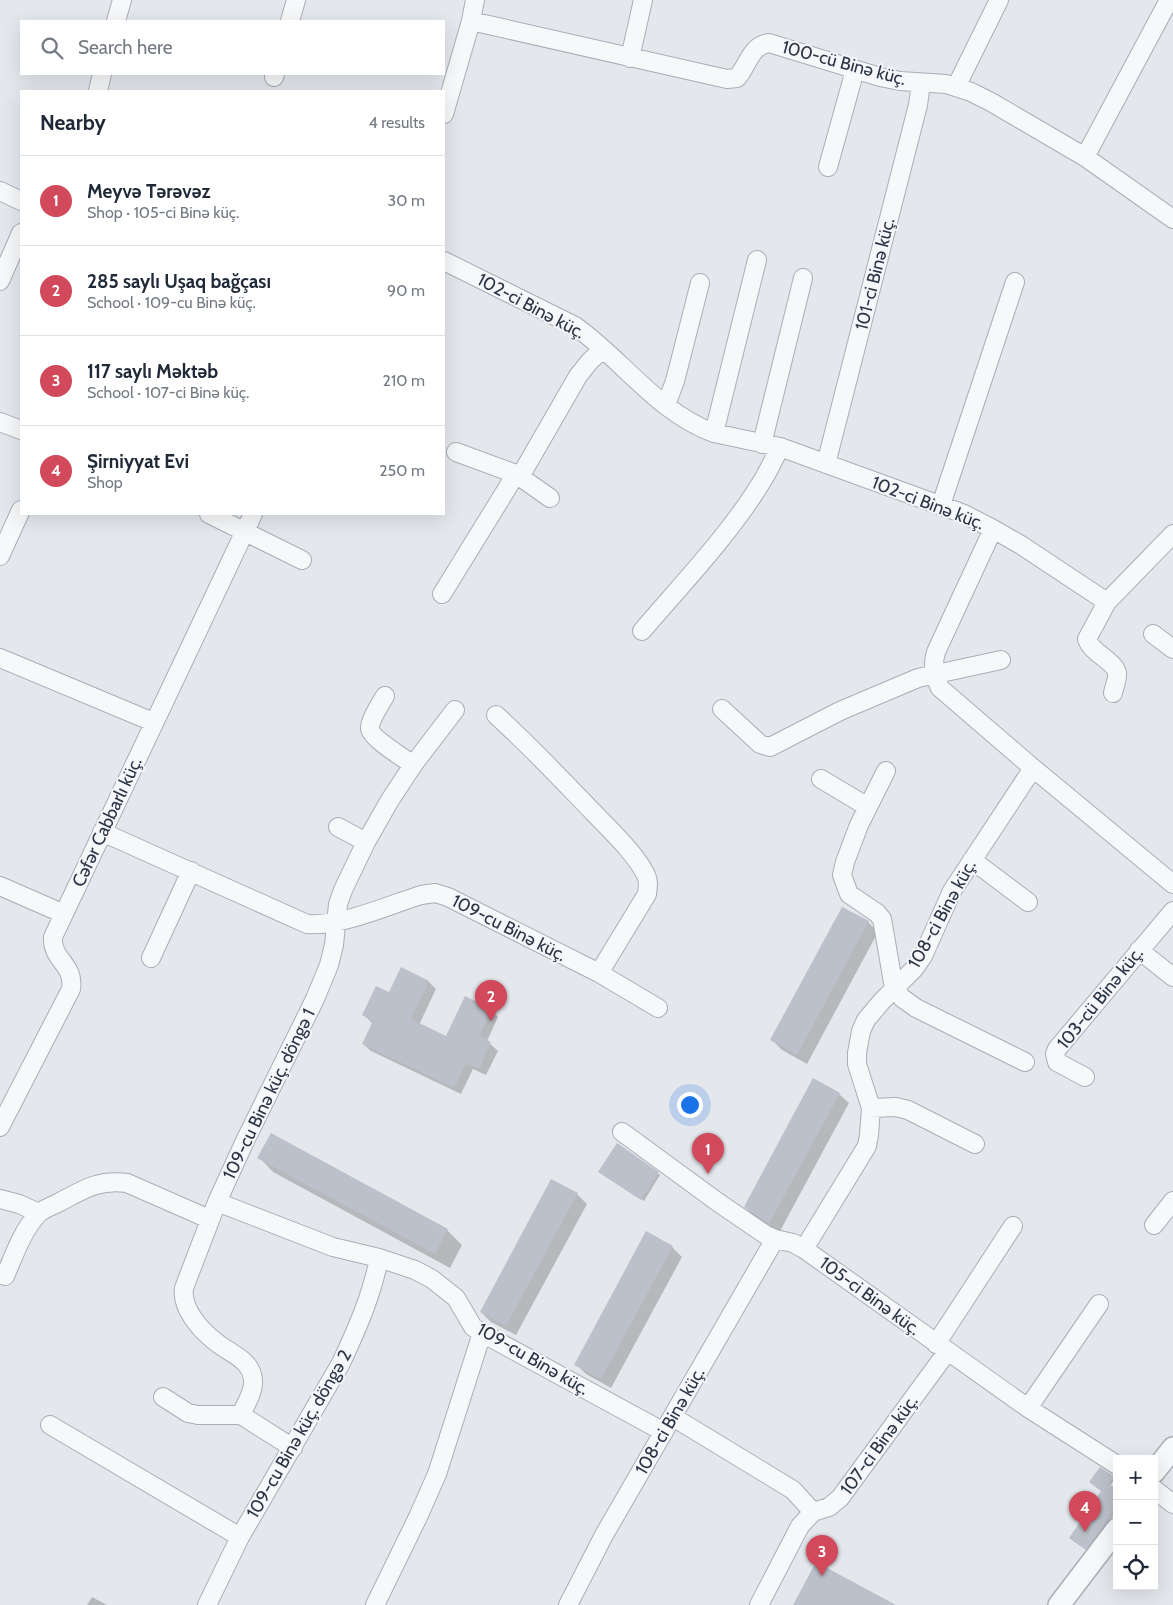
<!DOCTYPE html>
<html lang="en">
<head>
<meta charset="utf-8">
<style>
  :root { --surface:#fff; --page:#f2f2f3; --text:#1f2937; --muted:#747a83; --line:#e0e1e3; --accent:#d1495b }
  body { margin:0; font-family:Cabin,sans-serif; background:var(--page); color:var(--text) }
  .controls { position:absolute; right:15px; bottom:15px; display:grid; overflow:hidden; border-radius:0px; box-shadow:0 5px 20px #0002 }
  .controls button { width:45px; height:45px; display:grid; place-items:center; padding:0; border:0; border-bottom:1px solid var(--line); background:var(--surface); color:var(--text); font:25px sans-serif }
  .you { position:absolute; left:689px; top:1104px; width:18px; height:18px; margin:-12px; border:4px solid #fff; border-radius:50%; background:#1a73e8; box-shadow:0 0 0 8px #1a73e833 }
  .badge { display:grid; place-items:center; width:32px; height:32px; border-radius:50%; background:var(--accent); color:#fff; font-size:16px; font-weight:700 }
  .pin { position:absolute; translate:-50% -41px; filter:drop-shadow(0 1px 2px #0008) }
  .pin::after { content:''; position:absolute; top:26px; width:18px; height:15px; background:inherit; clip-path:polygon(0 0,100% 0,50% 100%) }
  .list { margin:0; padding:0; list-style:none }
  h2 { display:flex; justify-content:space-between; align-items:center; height:65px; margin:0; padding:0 20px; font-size:21px }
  h2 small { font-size:16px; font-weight:400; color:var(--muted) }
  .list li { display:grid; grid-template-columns:32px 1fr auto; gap:15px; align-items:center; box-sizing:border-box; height:90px; padding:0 20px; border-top:1px solid var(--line) }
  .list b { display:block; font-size:19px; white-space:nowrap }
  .list p { margin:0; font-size:16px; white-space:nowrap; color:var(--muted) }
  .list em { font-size:16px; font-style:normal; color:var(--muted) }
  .icon { flex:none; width:28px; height:28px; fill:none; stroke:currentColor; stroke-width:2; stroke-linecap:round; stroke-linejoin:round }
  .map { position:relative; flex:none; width:1173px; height:1605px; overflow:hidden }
  .search { position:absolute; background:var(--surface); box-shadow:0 5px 20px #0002; left:20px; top:20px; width:425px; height:55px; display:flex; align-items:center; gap:12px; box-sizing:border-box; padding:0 18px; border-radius:0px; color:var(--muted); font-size:19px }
  .panel { position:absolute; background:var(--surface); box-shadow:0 5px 20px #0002; left:20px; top:90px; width:425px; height:425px; border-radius:0px }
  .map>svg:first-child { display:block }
  .shadow { fill:#0003 }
  .building { fill:#bbc0ca }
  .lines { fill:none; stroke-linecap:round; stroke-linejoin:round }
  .minor-casing { stroke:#a9aeb7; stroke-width:20 }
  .tertiary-casing { stroke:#a9aeb7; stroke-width:24 }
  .minor { stroke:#f7f8fa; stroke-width:18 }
  .tertiary { stroke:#f7f8fa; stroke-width:21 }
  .labels { text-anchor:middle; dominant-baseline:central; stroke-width:4; stroke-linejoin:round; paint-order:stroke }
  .street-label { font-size:18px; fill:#2b3445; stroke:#f4f6f9 }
</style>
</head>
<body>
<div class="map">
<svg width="1173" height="1605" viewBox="0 0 1173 1605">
  <rect width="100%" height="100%" fill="#e4e7ec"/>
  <path class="shadow" d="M868,922L878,932L807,1064L782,1050L772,1040Z
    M401,969L429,982L436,989L419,1025L447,1038L491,1010L498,1017L487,1041L498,1051L486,1075L473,1069L461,1094L371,1051L363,1044L373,1024L364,1015L390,994Z
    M839,1094L849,1103L779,1233L755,1217L745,1207Z
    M271,1135L447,1230L462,1245L450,1268L273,1172L259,1157Z
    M617,1145L660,1175L644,1201L602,1174Z
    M577,1194L587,1204L516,1335L491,1322L481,1312Z
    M672,1247L682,1257L611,1388L586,1374L576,1364Z
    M1113,1477L1115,1479L1110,1486L1117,1491V1510L1088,1551L1072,1540Z
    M92,1597L107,1605H87Z"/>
  <path class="building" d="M842,907L869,921L797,1055L770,1040Z
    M401,967L429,981L411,1019L446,1036L465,996L492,1009L479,1036L491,1042L479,1069L466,1063L454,1088L362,1044L373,1021L362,1015L376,986L389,992Z
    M813,1078L840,1093L769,1224L744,1207Z
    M271,1133L448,1229L435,1254L257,1158Z
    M617,1143L659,1172L641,1200L598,1172Z
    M551,1179L578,1193L506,1326L480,1312Z
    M646,1231L673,1246L601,1379L574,1365Z
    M1100,1467L1114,1476L1109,1484L1117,1489V1505L1086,1550L1069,1538L1101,1491L1089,1482Z
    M816,1562L896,1605H793Z"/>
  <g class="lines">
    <defs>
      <path id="minor" d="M116,21L122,0
        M290,21L296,0
        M471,21L727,79L737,78C748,65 751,45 769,43L880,77L900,81L946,84L971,92L991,102L1085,157L1173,219
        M630,58L643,0
        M274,77L275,74
        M956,87L999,0
        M98,91L102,74
        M444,114L471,21L475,0
        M1085,157L1169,0
        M828,167L855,70
        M0,191L21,201
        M444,261L575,326C623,360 657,412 714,433L780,447L964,514L993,529L936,652C932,666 934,675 940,688L1033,768L1173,884
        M0,281L21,233
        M666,405L675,381L700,283
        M0,422L21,430
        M714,433L757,260
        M762,444L803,278
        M456,452L516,474L550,498
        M826,464L918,105L921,83
        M941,505L1015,282
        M209,514L302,560
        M993,529L1021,545L1107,602
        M0,556L21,510
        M442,594L516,474L521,475L578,376L590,361L603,349
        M642,631C683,583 732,532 764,478C770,468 775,457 780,447
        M1153,634L1173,649
        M0,658L153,722
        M1113,693C1114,687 1118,679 1117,673C1115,661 1091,653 1087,639L1107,602L1173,534
        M385,696C381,703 369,721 370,729C372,739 404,758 413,765
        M722,709L760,744L770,747L840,711L918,678L1001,660
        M496,715C530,746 562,780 594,813C611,831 635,853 646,875C649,881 648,887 647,894L599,973
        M886,771L859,825L845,862L842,875L849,894L877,913L882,919L894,988L902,998L916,1008L1025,1062
        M821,779L868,807
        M338,827L366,842
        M102,832L307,924C340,927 389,905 421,895L435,893L448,897L599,973L658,1008
        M972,860L1028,902
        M0,886L64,914
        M1139,950L1173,977
        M151,958L191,871
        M1085,1077L1057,1062L1055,1054L1057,1049L1173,911
        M871,1108L896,1107L908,1110L975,1144
        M0,1127L71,989C75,964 51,960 53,937L253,514
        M622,1132L719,1203L766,1235L775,1239L793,1243L804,1249L1028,1408L1117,1465
        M0,1199L19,1204L39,1213
        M217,1202L333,1247L379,1258L415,1270L432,1279L456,1298L473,1327L482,1333L664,1432
        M1154,1225L1173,1201
        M804,1249L867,1146L869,1135L871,1108L857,1064V1053L861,1031L866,1020L882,1001L914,969L923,956L952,891L1033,768
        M5,1276C14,1256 22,1231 38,1214C43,1209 52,1206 58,1203C83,1190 98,1179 127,1183L209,1219
        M936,1344L1013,1226
        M163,1397L188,1413L198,1415H241
        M1028,1408L1099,1304
        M673,1417L793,1490L813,1512
        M50,1425L240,1537
        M293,1448L241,1415C245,1405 253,1394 253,1383C254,1360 230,1354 216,1342C200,1330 181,1308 184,1288L217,1202L244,1143L315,999L329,965L334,945L338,904L343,890L366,842L390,800L413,765L455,710
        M1154,1489L1173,1504
        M207,1605L240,1537L341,1363C357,1329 372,1295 379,1258
        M375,1605L418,1517L437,1474L482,1333
        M568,1605L604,1535L775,1239
        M759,1605L800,1526L813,1512L829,1507L840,1498L947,1352"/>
      <path id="tertiary" d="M1154,1472L1173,1448
        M1059,1605L1117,1529"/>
    </defs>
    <use href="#minor" class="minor-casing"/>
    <use href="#tertiary" class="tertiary-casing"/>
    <use href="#minor" class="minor"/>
    <use href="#tertiary" class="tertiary"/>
  </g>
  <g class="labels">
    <g class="street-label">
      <text transform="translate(844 63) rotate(15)">100-cü Binə küç.</text>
      <text transform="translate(875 274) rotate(-76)">101-ci Binə küç.</text>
      <text transform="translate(531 306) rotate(28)">102-ci Binə küç.</text>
      <text transform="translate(928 503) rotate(21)">102-ci Binə küç.</text>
      <text transform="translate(107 822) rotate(-65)">Cəfər Cabbarlı küç.</text>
      <text transform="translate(942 914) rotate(-61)">108-ci Binə küç.</text>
      <text transform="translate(509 928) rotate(27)">109-cu Binə küç.</text>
      <text transform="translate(1100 998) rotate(-51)">103-cü Binə küç.</text>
      <text transform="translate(269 1094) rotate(-64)">109-cu Binə küç. döngə 1</text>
      <text transform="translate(870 1296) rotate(36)">105-ci Binə küç.</text>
      <text transform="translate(533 1359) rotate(30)">109-cu Binə küç.</text>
      <text transform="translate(670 1421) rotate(-60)">108-ci Binə küç.</text>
      <text transform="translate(299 1434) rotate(-60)">109-cu Binə küç. döngə 2</text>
      <text transform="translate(879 1445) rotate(-54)">107-ci Binə küç.</text>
    </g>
  </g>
</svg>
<div class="controls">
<button>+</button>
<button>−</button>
<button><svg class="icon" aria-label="locate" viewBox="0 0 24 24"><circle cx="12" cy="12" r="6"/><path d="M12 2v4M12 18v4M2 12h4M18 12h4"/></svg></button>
</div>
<div class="you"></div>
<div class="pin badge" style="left:708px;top:1174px">1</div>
<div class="pin badge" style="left:491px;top:1021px">2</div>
<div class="pin badge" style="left:822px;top:1576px">3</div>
<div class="pin badge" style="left:1085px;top:1532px">4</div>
<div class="search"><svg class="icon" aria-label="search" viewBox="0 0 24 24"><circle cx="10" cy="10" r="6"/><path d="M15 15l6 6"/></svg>Search here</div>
<section class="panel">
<h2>Nearby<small>4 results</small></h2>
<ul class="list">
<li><span class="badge">1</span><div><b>Meyvə Tərəvəz</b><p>Shop · 105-ci Binə küç.</p></div><em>30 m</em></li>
<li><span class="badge">2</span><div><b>285 saylı Uşaq bağçası</b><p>School · 109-cu Binə küç.</p></div><em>90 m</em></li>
<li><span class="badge">3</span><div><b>117 saylı Məktəb</b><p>School · 107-ci Binə küç.</p></div><em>210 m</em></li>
<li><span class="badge">4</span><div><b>Şirniyyat Evi</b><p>Shop</p></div><em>250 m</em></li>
</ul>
</section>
</div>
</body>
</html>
